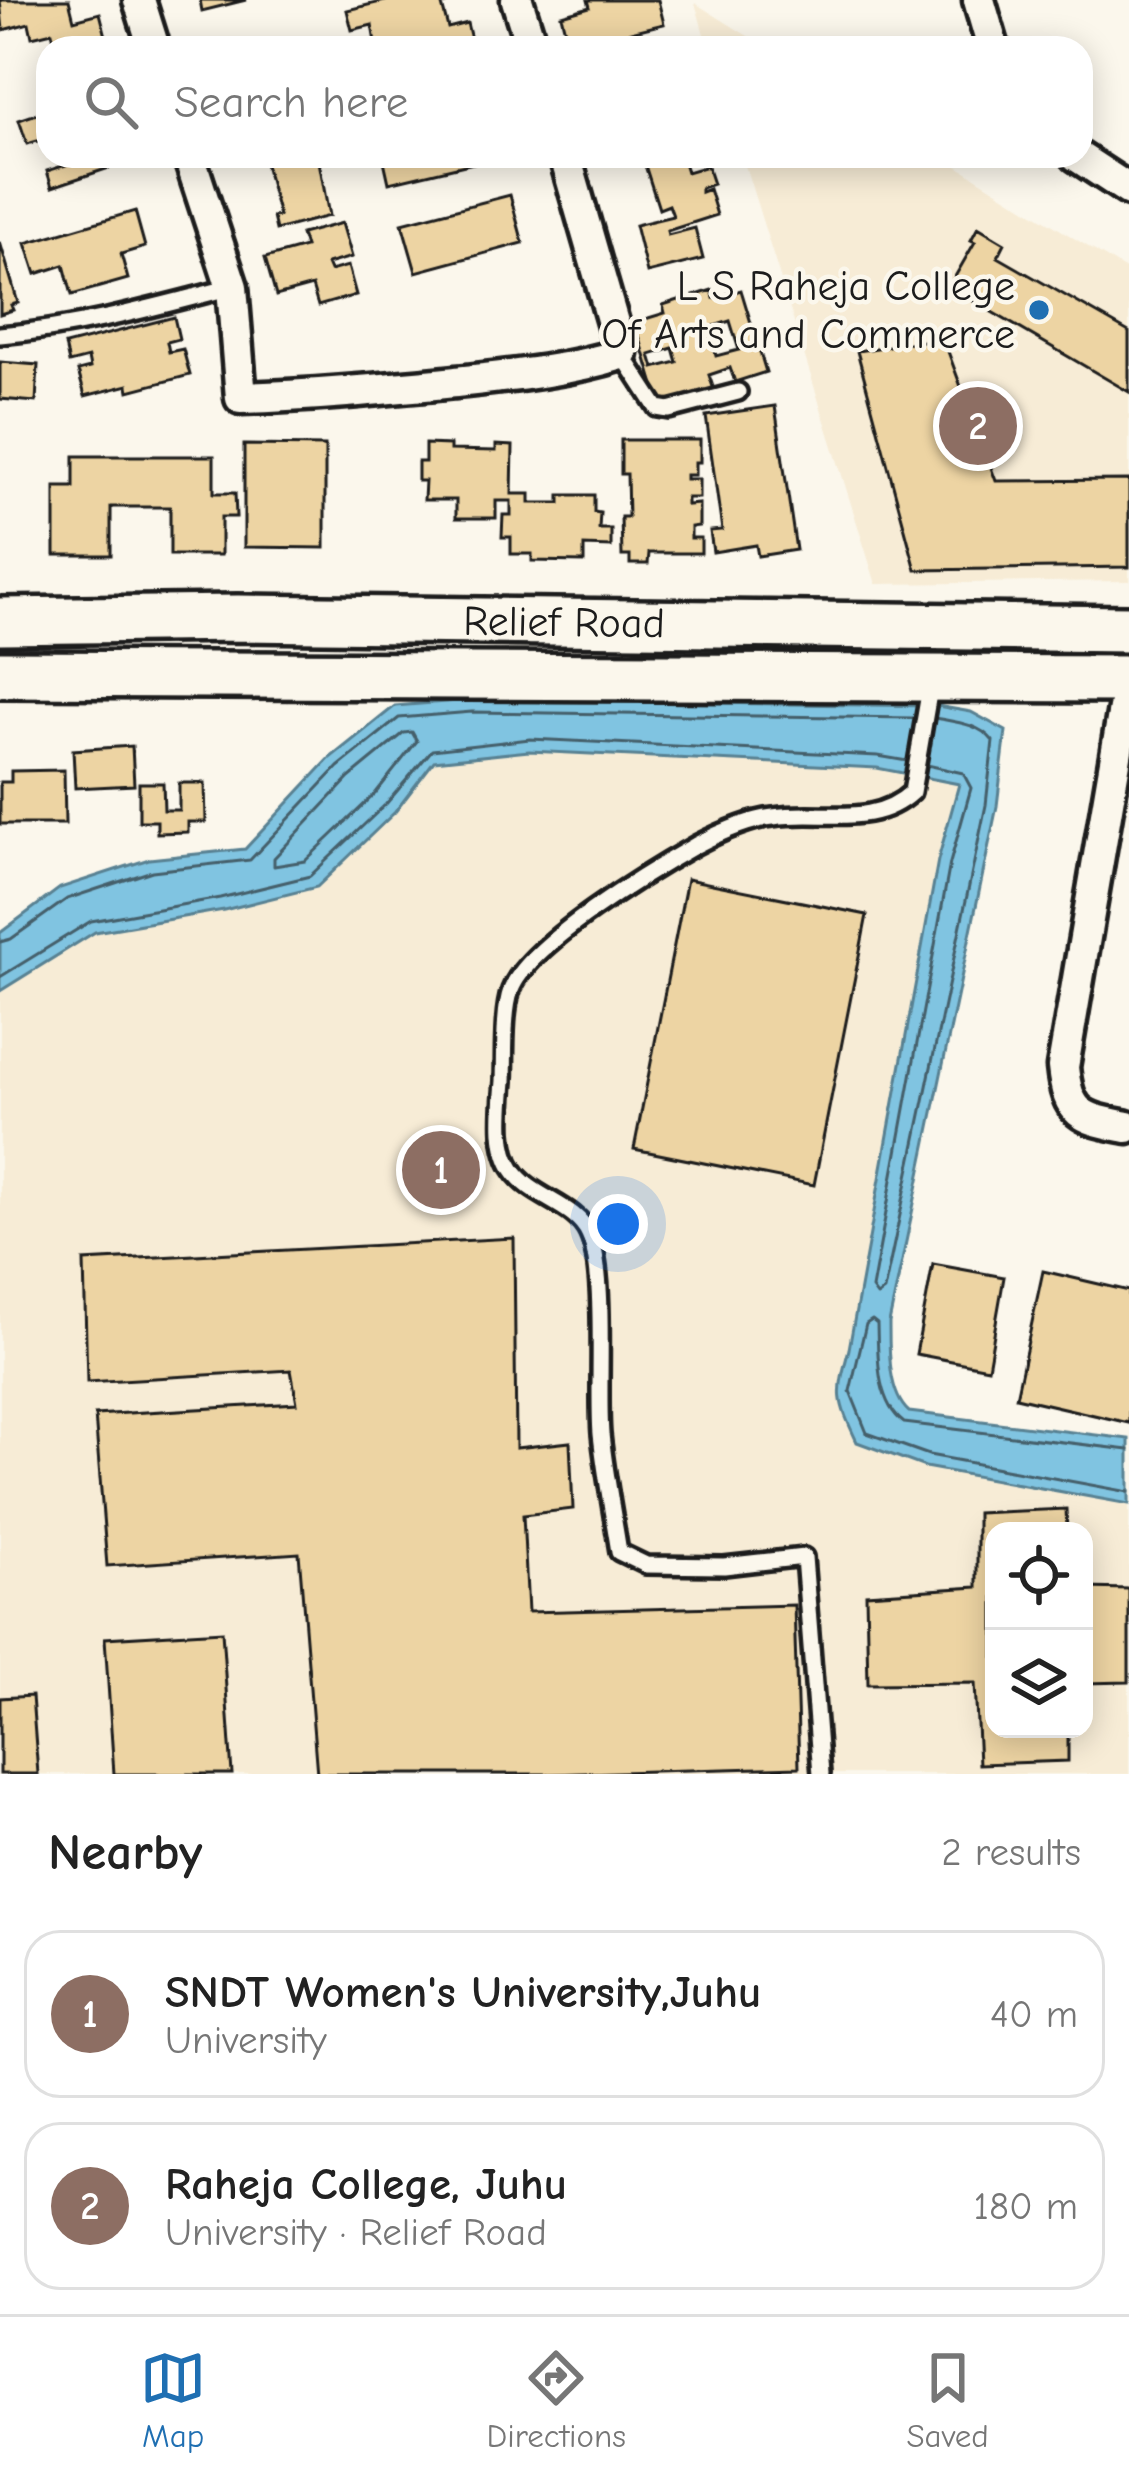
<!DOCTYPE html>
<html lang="en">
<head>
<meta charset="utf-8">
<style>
  :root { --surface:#fff; --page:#f6f6f6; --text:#222; --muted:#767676; --line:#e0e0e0; --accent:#1f6fb2 }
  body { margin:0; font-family:"Comic Neue",sans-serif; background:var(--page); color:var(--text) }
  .controls { position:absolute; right:36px; bottom:36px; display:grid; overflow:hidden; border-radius:24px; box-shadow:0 6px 30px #0003 }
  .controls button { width:108px; height:108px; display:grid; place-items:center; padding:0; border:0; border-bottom:3px solid var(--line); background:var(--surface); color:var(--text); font:60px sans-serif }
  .you { position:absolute; left:618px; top:1224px; width:42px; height:42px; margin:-30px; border:9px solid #fff; border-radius:50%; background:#1a73e8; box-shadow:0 0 0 18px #1a73e833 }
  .badge { display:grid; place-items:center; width:78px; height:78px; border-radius:50%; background:var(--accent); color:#fff; font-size:39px; font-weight:700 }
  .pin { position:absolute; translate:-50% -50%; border:6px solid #fff; box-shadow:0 3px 12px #0006 }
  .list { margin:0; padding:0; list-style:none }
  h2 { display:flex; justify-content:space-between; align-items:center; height:156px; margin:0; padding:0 48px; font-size:51px }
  h2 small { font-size:39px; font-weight:400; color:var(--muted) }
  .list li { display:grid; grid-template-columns:78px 1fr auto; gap:36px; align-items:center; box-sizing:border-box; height:168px; margin:0 24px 24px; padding:0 24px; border:3px solid var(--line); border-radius:36px }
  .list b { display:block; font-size:45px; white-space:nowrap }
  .list p { margin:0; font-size:39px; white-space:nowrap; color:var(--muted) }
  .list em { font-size:39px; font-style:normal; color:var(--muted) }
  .icon { flex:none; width:66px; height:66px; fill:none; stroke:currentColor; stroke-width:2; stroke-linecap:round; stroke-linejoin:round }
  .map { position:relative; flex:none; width:1129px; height:1774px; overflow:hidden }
  .search { position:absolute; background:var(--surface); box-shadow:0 6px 30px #0003; left:36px; right:36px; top:36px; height:132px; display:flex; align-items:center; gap:30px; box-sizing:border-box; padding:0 42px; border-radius:36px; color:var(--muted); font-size:45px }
  .sheet { height:540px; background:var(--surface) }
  nav { display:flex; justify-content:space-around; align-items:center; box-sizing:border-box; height:168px; border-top:3px solid var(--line); background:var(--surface); font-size:33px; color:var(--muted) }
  nav a { display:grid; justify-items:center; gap:6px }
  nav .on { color:var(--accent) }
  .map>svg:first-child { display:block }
  .built { fill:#f7ecd6; fill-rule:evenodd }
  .water { fill:#80c4e1; stroke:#588192; stroke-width:3 }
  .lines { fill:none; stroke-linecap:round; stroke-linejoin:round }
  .shore { stroke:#445f6b; stroke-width:3 }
  .building { fill:#edd4a3; stroke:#1c1c1c; stroke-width:3; fill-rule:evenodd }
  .lane-casing { stroke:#1c1c1c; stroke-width:24 }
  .street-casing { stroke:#1c1c1c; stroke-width:39 }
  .secondary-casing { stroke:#1c1c1c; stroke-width:54 }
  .lane { stroke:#fbf7ec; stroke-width:15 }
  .street { stroke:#fbf7ec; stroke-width:30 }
  .secondary { stroke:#fbf7ec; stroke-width:45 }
  .poi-dot { fill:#1f6fb2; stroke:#fbf7ec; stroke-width:4.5 }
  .labels { text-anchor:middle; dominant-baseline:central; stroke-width:9; stroke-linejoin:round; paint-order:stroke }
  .poi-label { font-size:42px; fill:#1c1c1c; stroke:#fbf7ec; text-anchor:end }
  .street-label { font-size:42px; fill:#1c1c1c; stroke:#fbf7ec }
</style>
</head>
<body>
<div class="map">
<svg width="1129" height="1774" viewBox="0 0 1129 1774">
  <rect width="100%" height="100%" fill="#fbf7ec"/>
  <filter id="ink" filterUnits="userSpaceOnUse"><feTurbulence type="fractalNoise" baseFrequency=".00833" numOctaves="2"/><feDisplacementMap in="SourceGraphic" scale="24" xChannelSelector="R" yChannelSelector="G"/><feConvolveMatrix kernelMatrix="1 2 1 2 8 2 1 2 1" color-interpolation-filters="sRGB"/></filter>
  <g filter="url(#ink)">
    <path class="built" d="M695,3L767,48H708Z
      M742,156H941L1129,272V581L876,584Z
      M529,751L877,768L960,784L938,860L849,1349L838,1390L857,1442L925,1467L1129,1504V1774H0V991L95,932L224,910L317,887L395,812L434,761ZM994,1531H1084V1729H994Z"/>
    <path class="water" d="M471,700L937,706L971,712L1006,731L997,806L889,1323C889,1350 888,1394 909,1412L1129,1439V1504L925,1467L857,1442C837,1399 836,1396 849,1349L938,860L959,784L877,768L529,751L434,761L395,812L317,887L224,910L95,932L0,991V933L60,888L149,859L245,849L330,758L395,706Z"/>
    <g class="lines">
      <path class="shore" d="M412,732L417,741L375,794L305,861L274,866V858L349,778L404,733Z
        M927,765L963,773L971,788L950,863L872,1289L877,1296L884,1291L986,805L993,741C980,724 956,722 935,718
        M0,942L11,939L67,899L152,871L250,860L338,767L399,718L472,712L914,718
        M0,977L91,921L220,898L310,876L386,804L432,750L530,739L878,756L907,761
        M1129,1450L904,1423C876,1402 878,1357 877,1324L872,1320L866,1324L850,1391L867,1433L929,1455L1129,1492"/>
    </g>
    <path class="building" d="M0,0H69L74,20L100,13L109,48H56L52,32L32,37L29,23L3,30Z
      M200,0H246L202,11Z
      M389,0H461L442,5L448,28L467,23L473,48H376L372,25L352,30L347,10Z
      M588,0H658L664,24L569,47L561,15L590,7Z
      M48,110V138L27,144L19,120Z
      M63,156H132L133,160L52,187L47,171L66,165Z
      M263,156H318L329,216L276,230L273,217L279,216Z
      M383,156H503L389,183Z
      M642,156H682L687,172L707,166L713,184L701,188V192L709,189L717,215L667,231L668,235L695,228L703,259L647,273L635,225L673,216L669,205L659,209Z
      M510,195L523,243L416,272L402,223Z
      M135,211L145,247L121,254L128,279L72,295L64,265L36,274L26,243Z
      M342,223L352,257L327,264L330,271L348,266L356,295L318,306L312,286L276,296L265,258L305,247L301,234Z
      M978,227L1005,243L998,257L1129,332V392L949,287L975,242L971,240Z
      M0,242L18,303L11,305L13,310L0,314Z
      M712,290L714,298L741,290L766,372L735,382L730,368L709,375L715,393L660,405L635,322L665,313L663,305L688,297L689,302L696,300L694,296ZM730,321L739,350L716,356L708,328ZM673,348L677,362L654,368L650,355Z
      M174,317L179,339L167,342L169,352L183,349L190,375L129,391L128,385L85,396L78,371L90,368L88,358L69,363L65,345Z
      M943,338L996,481L1129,480V567L916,570L857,351Z
      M0,362L38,365L36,402L0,399Z
      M775,406L796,550L758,556L756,545L713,552L710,531L722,530L706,416Z
      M621,440H700V462H695V475H686V479H699V498H687V505L699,504V526L691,527V538H701V553H649L648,564H630V556H622L621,517H628L627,474H621Z
      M425,444L450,445V450L496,451V445L513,446L512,494H530V503H560V495H594V512L600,513L599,529H611V547L584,546V562L532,561V554H511V537H502L503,515H511V501H496V518H456V500H424L425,481H418V462H425Z
      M244,445L325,446V548L244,547Z
      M74,456H214V493H235L236,517H221V555H170V507H111V555H55V487H74Z
      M132,746L134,785L75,788L73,750Z
      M64,770L65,824H0V782H11V771Z
      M139,783H163L164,810H179V783H205L206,822H188V832L157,833V821H139Z
      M687,879L867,915L814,1185L634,1149Z
      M514,1238L516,1448L570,1442L573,1509L523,1515L528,1612L794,1605L799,1767L548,1774H317L299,1553L107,1566L95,1415L297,1403L291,1370L87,1382L84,1261Z
      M933,1264L1004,1277L988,1368L916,1354Z
      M1043,1271L1129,1291V1423L1016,1397Z
      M1066,1509L1067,1531H994V1729H1068V1761L979,1764L975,1683L868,1684L866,1594L977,1587V1513Z
      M1084,1588L1129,1589V1682L1084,1683Z
      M222,1631L232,1774H114L105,1638Z
      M32,1696L38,1774H0V1698Z"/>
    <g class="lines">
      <defs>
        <path id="lane" d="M0,335C79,328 155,307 232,287
          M622,354L657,408L669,410L738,392
          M821,1774L804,1557L724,1566L646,1565L619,1552C613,1513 605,1473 601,1434C597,1386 607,1272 589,1234C576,1204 531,1198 513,1170C497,1147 502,1108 504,1081C505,1057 503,1011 511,990C528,944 652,870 696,845C719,833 747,820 773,817C823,809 872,829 912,792L931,682"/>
        <path id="street" d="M139,0L154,48
          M517,0L532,48
          M979,0L993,48
          M189,156L232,287L241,398C313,396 384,389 456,382C513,376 567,371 622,354L565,156
          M1077,156L1129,190
          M1127,1127C1083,1118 1068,1117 1063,1067L1129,679"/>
        <g id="secondary">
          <path id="s1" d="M0,621L238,618L1129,629"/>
          <path d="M0,674L1129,679"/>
        </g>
      </defs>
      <use href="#lane" class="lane-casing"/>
      <use href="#street" class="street-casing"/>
      <use href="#secondary" class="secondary-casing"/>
      <use href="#lane" class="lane"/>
      <use href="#street" class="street"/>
      <use href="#secondary" class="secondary"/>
    </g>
  </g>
  <circle class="poi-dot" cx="1039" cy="310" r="12"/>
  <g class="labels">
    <g class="poi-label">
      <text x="1015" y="286">L S Raheja College<tspan x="1015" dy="48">Of Arts and Commerce</tspan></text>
    </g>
    <g class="street-label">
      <text stroke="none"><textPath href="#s1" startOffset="564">Relief Road</textPath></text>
    </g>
  </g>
</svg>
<div class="controls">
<button><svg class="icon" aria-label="locate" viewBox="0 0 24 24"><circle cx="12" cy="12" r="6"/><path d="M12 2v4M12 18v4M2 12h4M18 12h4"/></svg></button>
<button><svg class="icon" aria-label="layers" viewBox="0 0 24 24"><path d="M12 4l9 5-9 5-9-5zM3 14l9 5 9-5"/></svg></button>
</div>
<div class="you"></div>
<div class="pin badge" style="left:441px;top:1170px;background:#8d6e63">1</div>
<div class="pin badge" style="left:978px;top:426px;background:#8d6e63">2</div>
<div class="search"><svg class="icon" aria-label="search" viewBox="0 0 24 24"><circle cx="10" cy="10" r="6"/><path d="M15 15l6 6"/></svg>Search here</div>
</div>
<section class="sheet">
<h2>Nearby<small>2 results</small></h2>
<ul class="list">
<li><span class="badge" style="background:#8d6e63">1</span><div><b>SNDT Women's University,Juhu</b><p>University</p></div><em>40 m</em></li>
<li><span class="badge" style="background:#8d6e63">2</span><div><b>Raheja College, Juhu</b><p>University · Relief Road</p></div><em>180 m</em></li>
</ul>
</section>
<nav>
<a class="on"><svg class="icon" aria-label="map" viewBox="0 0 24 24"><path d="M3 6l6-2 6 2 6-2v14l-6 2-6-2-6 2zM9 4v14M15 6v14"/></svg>Map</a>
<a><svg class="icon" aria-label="directions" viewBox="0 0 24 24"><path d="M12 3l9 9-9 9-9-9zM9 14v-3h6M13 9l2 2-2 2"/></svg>Directions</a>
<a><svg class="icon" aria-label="saved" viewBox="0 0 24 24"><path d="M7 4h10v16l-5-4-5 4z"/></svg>Saved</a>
</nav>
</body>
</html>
